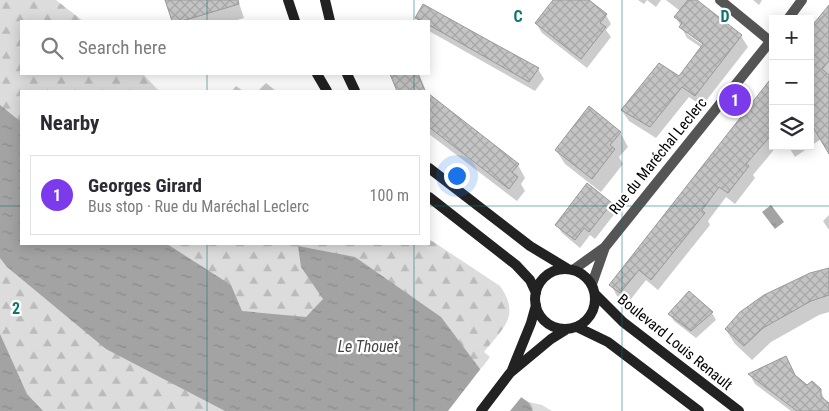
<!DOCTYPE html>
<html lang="en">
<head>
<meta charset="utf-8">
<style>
  :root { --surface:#fff; --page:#f7f7f7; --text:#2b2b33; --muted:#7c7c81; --line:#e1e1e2; --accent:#7c3aed }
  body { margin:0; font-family:"Roboto Condensed",sans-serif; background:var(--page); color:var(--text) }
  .controls { position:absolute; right:15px; top:15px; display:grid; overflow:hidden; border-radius:0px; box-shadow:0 2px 12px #0003 }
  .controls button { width:45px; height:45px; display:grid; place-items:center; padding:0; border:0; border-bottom:1px solid var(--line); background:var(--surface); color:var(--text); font:25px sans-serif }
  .you { position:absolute; left:456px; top:175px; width:18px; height:18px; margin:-12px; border:4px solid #fff; border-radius:50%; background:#1a73e8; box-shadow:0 0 0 8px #1a73e833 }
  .badge { display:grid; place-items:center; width:32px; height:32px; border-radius:50%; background:var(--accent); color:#fff; font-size:16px; font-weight:700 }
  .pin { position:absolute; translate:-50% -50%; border:2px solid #fff; box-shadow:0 1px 5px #0006 }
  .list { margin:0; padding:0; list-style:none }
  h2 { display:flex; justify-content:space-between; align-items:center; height:65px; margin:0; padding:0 20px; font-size:21px }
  h2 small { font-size:16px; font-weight:400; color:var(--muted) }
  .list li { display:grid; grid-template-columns:32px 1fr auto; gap:15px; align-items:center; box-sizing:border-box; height:80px; margin:0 10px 10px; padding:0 10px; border:1px solid var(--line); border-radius:0px }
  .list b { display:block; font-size:19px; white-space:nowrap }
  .list p { margin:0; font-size:16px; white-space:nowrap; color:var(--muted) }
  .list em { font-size:16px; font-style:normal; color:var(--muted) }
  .icon { flex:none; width:28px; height:28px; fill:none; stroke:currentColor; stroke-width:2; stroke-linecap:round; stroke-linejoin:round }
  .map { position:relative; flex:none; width:829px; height:411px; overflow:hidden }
  .search { position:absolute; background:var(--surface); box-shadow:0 2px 12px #0003; left:20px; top:20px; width:410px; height:55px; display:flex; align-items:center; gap:12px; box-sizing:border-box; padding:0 18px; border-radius:0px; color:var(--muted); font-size:19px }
  .panel { position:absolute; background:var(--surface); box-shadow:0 2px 12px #0003; left:20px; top:90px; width:410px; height:155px; border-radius:0px }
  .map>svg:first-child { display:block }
  .forest { fill:url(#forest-firs) }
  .water { fill:url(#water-ripples) }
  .pier { fill:#fff }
  .shadow { fill:#0003; fill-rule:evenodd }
  .building { fill:url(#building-cross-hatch); stroke:#999 }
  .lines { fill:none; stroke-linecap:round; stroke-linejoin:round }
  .minor { stroke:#555; stroke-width:10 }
  .tertiary { stroke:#555; stroke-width:10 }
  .secondary { stroke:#222; stroke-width:10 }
  .grid { fill:none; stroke:#0f766e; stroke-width:1; stroke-opacity:0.55 }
  .labels { text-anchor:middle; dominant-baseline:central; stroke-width:4.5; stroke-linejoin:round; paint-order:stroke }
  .street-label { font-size:15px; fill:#000; stroke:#fff }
  .water-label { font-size:16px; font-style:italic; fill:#444; stroke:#fff }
  .grid-label { font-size:16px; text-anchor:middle; font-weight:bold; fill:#0f766e; stroke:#fff; stroke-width:4.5; stroke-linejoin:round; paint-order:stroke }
</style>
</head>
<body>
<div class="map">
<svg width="829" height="411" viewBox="0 0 829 411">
  <defs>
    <pattern id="forest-firs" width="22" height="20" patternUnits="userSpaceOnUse" patternTransform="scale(1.25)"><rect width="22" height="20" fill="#dcdcdc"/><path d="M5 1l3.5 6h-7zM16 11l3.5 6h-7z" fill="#bbb"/></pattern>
    <pattern id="water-ripples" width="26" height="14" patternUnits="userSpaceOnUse" patternTransform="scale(1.25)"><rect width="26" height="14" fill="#a3a3a3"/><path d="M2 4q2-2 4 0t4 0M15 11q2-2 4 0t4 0" fill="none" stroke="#8b8b8b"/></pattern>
    <pattern id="building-cross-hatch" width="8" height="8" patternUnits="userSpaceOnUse" patternTransform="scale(1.25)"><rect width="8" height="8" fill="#c4c4c4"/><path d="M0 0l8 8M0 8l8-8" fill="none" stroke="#a7a7a7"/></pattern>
  </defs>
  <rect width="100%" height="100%" fill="#fff"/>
  <path class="forest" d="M0,0H56L83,21H21V74H143L159,91H21V244L385,245L429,244V239L500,286C521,316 503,328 484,352L490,357L481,369L528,402L542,405L552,411H0Z"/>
  <path class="water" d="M0,105L21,122V244H167L231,285L242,311L306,317L323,299L301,267L298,246L355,257L441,317L480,369L528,402L533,411H225L106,349L7,267L0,258Z
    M771,205L784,222L775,229L762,212Z
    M0,334L27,394L43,411H0Z"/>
  <path class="pier" d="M482,367L523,395L510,411H448Z"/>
  <path class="shadow" d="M166,0H238L244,18L234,21H173Z
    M554,0H587L606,15L611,24L606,30L611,37L587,68L542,33L536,23Z
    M638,0H647L644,4Z
    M647,0H661L656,7Z
    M666,0H695L741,36L748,47L702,106L689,97L656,138L629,121L622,111L679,78L702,48L687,38L676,17L680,11ZM687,31L709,47L708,49L687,34Z
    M753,0H762L759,5Z
    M423,5L538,69L544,79L535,91L429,31V21H419L416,18Z
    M829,6V152L821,139L795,157L788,146H810V30Z
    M391,74H419L426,91H398Z
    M773,78V146H777L753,175L755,178L735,204L726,197L708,221L710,225L658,290L646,280L627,304L617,296L611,285Z
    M266,83L276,91H258Z
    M236,86L243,91H232Z
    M429,94L518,165L525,178L521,184L525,191L517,201L429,134Z
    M620,132L628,147L619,157L623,164L601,192L565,164L556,150Z
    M611,204L616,212L595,239L590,235L580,248L562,233L557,225Z
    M829,215V230L823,221Z
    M829,269V312L819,315L771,342L752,360L735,344L726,330Z
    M712,313L716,320L696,338L674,321L670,314Z
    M750,375L795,377L807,387L820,390L826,402L829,404V411H791L755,384Z"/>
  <path class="building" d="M165,0H238L239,4L182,21H172Z
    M553,0H589L607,14L600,23L606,27L581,59L535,23Z
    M688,0H697L742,35L695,96L682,87L650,127L621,110L659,63L679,76L703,44L679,27L682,23L674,17Z
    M423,4L486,39L539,68L529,82L429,25V21H421L415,18Z
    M829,5V61L822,69L829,75V154L810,122V28Z
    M390,74H418L425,91H397Z
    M773,76V133L746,164L749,166L728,193L719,187L702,210L705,213L651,280L639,270L620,293L609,285Z
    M429,94L519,164L512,172L518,177L509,189L429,127Z
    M589,106L621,132L610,145L615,149L592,179L555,150Z
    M587,183L612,203L589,232L584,228L575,240L555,225Z
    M829,268V295L811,301L763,328L744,346L725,329L740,312L764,295L810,273Z
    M689,291L713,312L691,331L668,314Z
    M786,356L795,375L807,385L812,381L821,389V397L829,403V411H797L748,374Z"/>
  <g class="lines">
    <path class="minor" d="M720,0L770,41"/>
    <path class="tertiary" d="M788,19L802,0
      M573,270L605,247
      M592,284L605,247L773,38"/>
    <path class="secondary" d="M288,0L295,21
      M325,0L330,21
      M317,74L327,91
      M347,74L355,91
      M429,168L530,246L568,269
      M429,197L516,265L530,280L536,293
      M535 299a30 30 0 1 1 60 0a30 30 0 1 1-60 0Z
      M595,294L623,322L739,411
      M577,327L608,342L699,411
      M512,370L531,323L536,305
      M481,411L510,373L551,339L567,329"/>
  </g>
  <path class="grid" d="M207,0V21M414,0V21M622,0V411M207,74V91M414,74V91M0,206H21M429,206H829M207,244V411M414,244V411"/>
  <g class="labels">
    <g class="street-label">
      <text transform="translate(658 156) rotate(-51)">Rue du Maréchal Leclerc</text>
      <text transform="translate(675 342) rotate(39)">Boulevard Louis Renault</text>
    </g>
    <g class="water-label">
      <text x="368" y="346">Le Thouet</text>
    </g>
  </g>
  <g class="grid-label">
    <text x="518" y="22">C</text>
    <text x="725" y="22">D</text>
    <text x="16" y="314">2</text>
  </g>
</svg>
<div class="controls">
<button>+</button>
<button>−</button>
<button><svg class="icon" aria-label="layers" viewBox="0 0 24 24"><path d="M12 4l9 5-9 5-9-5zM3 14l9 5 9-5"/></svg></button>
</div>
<div class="you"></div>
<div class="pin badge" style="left:735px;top:100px">1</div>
<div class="search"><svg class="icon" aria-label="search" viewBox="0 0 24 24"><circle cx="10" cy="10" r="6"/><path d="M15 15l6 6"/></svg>Search here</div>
<section class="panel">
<h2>Nearby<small></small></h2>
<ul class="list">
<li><span class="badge">1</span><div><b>Georges Girard</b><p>Bus stop · Rue du Maréchal Leclerc</p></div><em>100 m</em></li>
</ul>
</section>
</div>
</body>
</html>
